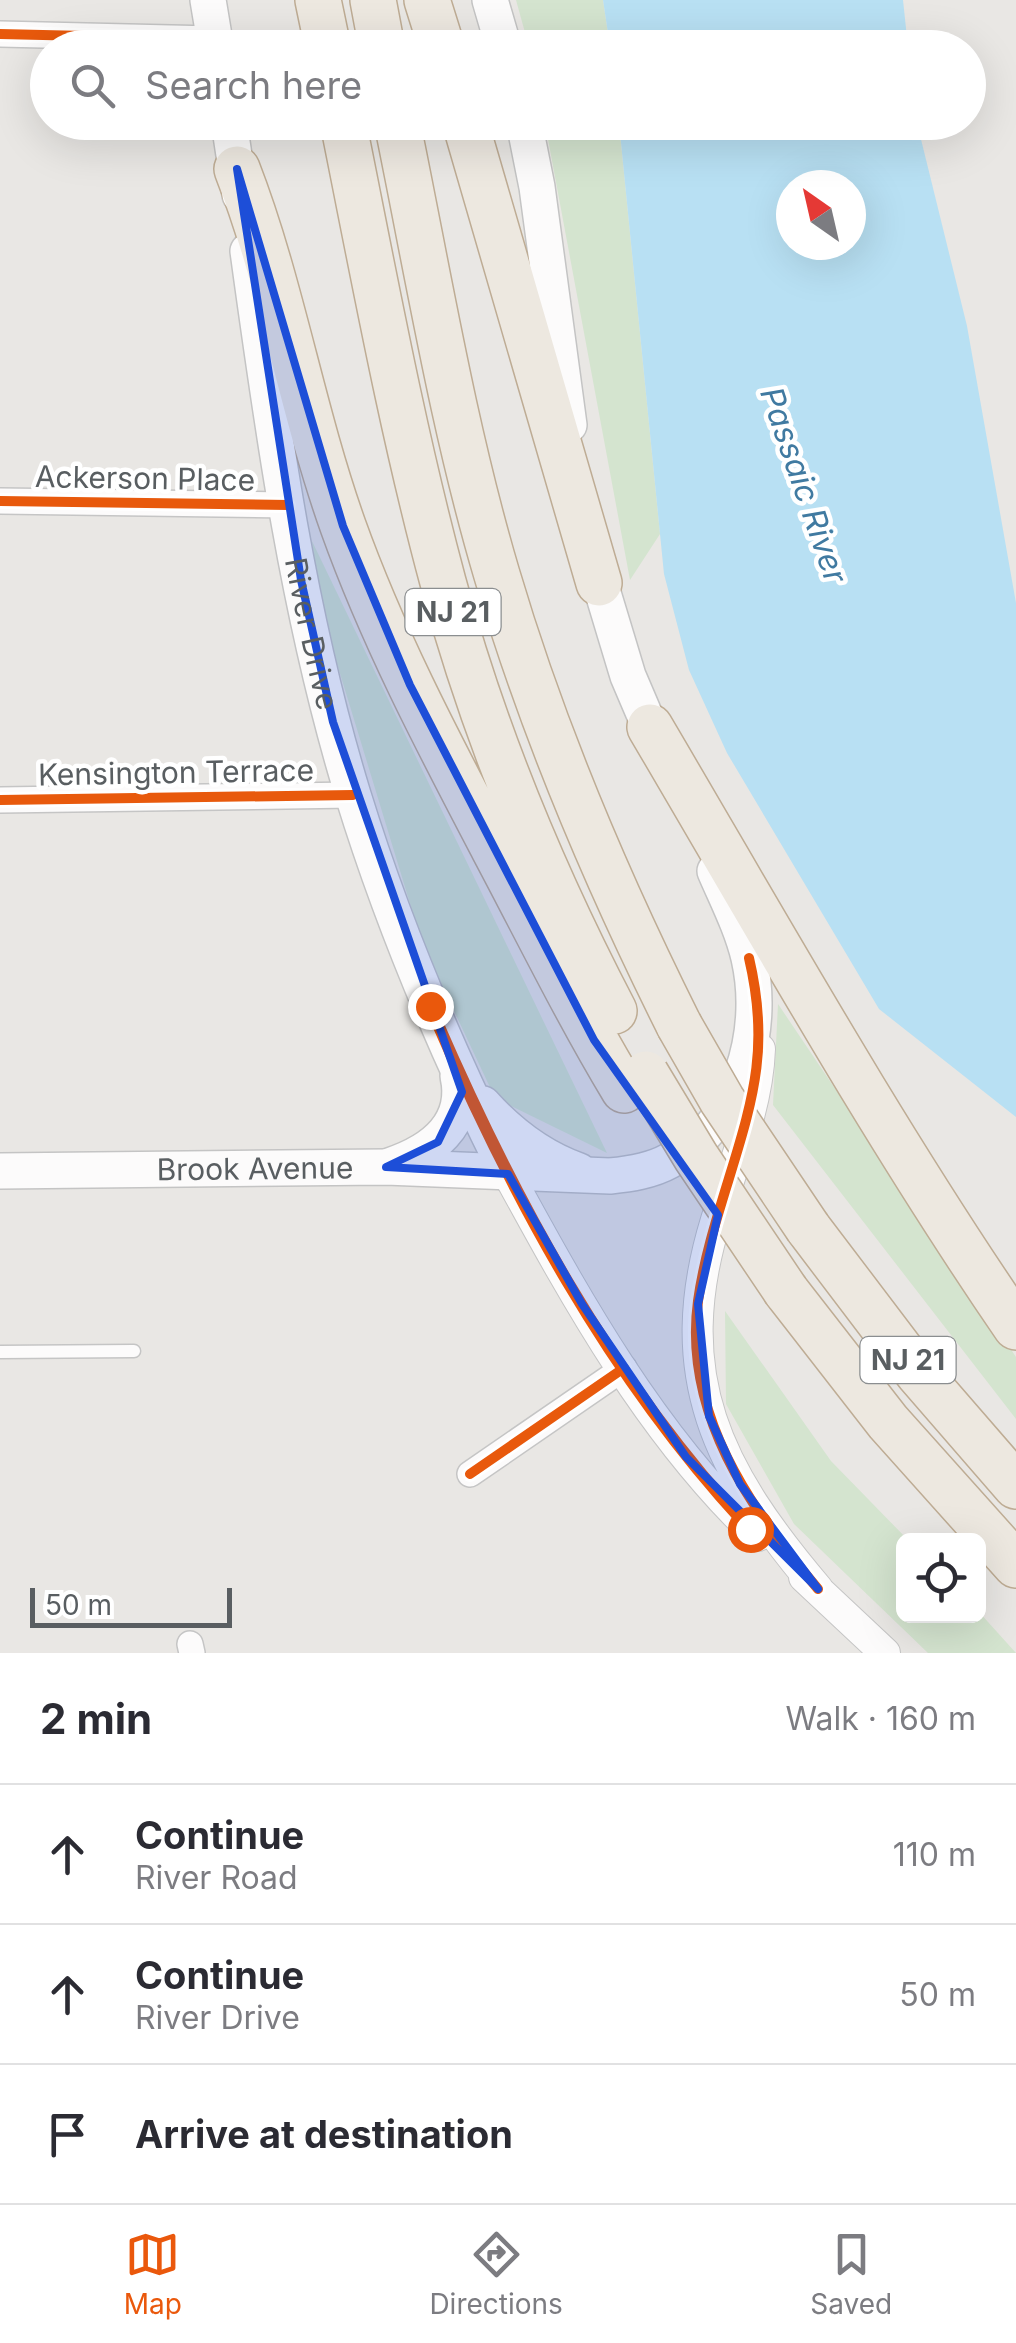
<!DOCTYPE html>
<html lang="en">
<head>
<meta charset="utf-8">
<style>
  :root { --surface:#fff; --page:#f2f2f3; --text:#2b2b33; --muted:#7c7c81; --line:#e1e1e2; --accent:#ea580c }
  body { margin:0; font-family:Inter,sans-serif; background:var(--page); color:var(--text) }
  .controls { position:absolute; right:30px; bottom:30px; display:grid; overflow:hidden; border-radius:15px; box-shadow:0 10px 40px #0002 }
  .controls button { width:90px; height:90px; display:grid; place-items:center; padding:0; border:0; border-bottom:2px solid var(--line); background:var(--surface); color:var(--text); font:50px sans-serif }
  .compass { position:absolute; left:776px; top:170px; width:90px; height:90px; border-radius:50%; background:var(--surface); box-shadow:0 10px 40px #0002; rotate:326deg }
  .scale { position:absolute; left:30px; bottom:25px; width:202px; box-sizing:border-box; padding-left:10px; border:5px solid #595e61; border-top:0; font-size:28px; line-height:35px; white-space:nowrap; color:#595e61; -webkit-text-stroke:8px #fff; paint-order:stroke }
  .stop { position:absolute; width:30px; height:30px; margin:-22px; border:8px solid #ea580c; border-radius:50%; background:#fff }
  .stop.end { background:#ea580c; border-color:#fff; box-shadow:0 2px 10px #0008 }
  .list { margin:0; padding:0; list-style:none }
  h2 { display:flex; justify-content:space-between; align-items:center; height:130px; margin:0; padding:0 40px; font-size:42px }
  h2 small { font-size:32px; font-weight:400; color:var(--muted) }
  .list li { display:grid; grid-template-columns:65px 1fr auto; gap:30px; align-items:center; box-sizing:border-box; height:140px; padding:0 40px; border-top:2px solid var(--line) }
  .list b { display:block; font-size:38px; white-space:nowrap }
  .list p { margin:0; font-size:32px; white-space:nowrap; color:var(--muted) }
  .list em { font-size:32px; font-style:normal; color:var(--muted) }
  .icon { flex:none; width:55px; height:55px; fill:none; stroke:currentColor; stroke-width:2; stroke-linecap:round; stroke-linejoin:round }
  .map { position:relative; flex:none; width:1016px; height:1653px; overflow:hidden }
  .search { position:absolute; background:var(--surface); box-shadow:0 10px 40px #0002; left:30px; right:30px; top:30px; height:110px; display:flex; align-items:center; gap:25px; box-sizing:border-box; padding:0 35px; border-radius:55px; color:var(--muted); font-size:38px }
  .sheet { height:550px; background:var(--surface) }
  nav { display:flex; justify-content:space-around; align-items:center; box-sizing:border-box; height:140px; border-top:2px solid var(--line); background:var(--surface); font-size:28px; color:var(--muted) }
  nav a { display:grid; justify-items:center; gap:5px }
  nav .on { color:var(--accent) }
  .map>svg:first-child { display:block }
  .green { fill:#d4e4cf }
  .water { fill:#b8e0f3; fill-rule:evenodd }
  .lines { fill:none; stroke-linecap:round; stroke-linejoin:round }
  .service-casing { stroke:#c5c5c5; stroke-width:15 }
  .minor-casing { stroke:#c5c5c5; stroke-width:28 }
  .tertiary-casing { stroke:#c5c5c5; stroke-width:32 }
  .secondary-casing { stroke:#c4c4c4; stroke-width:38 }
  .motorway-casing { stroke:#beac94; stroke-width:48 }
  .service { stroke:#fcfbfb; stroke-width:12 }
  .minor { stroke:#fcfbfb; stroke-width:25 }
  .tertiary { stroke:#fcfbfb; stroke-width:30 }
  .secondary { stroke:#fcfbfb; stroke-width:35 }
  .motorway { stroke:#ede8e0; stroke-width:45 }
  .motorway-bridge-casing { stroke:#beac94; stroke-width:48; stroke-linecap:butt }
  .motorway-bridge { stroke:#ede8e0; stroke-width:45 }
  .cycleway-casing { stroke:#fff; stroke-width:16 }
  .cycleway { stroke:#e8590c; stroke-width:10 }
  .route { stroke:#ea580c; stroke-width:12 }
  .marked { fill:#1d4ed8; fill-opacity:0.2; stroke:#1d4ed8; stroke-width:8; stroke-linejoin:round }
  .labels { text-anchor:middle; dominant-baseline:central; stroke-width:9; stroke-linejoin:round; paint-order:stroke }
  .shield { fill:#fff; stroke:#8b8e90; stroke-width:2.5 }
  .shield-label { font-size:28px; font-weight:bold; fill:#595e61 }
  .street-label { font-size:30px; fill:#595e61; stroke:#fff }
  .water-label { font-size:32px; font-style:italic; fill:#407aa1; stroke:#fff }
</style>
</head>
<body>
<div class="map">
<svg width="1016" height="1653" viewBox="0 0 1016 1653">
  <rect width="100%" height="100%" fill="#e9e7e4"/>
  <path class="green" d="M516,0H603L610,47H529Z
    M545,123H619L660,534L630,580Z
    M312,541L607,1153L495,1098L422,943L321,611Z
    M778,1004L1016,1357V1419L773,1105Z
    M725,1311L831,1461L908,1540H904V1616H978L979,1612L1016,1653H928L794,1524L726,1404Z"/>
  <path class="water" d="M603,0H903L908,47H610Z
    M619,123H917L967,326L1016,603V1117L879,1009L727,753L689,670L664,574ZM791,185H851V245H791Z"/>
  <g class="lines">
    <defs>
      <path id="service" d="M0,1352L134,1351"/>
      <path id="minor" d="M0,34L214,39
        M0,501L288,505
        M0,800L353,795
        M470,1474L624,1368
        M190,1644L192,1653"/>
      <path id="tertiary" d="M760,1049C758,1107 733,1165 716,1220C668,1376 718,1471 818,1589
        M508,1174C577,1301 652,1436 758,1536
        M804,1577L885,1653"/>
      <g id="secondary">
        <path d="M208,0L216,48"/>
        <path d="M490,0L504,48"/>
        <path d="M229,122L240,195"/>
        <path d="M524,122L537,187L569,425"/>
        <path id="s1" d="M248,251C273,433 299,619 353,795C393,925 447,1052 508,1174"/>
        <path d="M593,560L628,676L660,751"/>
        <path d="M483,1104C510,1134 542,1158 579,1171"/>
        <path d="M389,1166C431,1152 469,1125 458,1076"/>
        <path id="s2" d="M0,1171L386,1167L610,1176C630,1174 651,1171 669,1161C740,1123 766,1033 749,958C742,928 727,899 715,871"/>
      </g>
      <path id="motorway" d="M318,0L328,48
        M373,0L382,48
        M427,0L442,48
        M343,122C374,276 402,430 443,582C483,730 543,875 614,1011
        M397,122C428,273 453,427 497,575C543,731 606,879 679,1025
        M465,122L599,583
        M237,169C282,285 301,408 343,526C383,638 439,744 494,849C537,930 577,1012 624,1090
        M650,727C769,929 883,1133 1016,1327
        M808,1228L918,1373L1016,1486
        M786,1291L888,1422L1016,1565"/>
    </defs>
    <use href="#service" class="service-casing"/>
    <use href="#minor" class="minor-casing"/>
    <use href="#tertiary" class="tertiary-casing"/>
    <use href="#secondary" class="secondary-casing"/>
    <use href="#motorway" class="motorway-casing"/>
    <use href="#service" class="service"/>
    <use href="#minor" class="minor"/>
    <use href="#tertiary" class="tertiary"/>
    <use href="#secondary" class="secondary"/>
    <use href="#motorway" class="motorway"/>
    <defs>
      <path id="motorway-bridge" d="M679,1025L722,1100L808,1228
        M646,1074L696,1157L786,1291"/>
    </defs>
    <use href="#motorway-bridge" class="motorway-bridge-casing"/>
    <use href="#motorway-bridge" class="motorway-bridge"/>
    <defs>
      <path id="cycleway" d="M0,34L214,39
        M0,501L288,505
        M0,800L353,795
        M749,958C769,1043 755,1094 730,1175C717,1217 704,1258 698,1301C683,1414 750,1508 818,1589
        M470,1474L624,1368"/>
    </defs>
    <use href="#cycleway" class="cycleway-casing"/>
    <use href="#cycleway" class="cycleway"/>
  </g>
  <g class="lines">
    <path class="route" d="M430,1006C510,1193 610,1380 750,1529"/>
  </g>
  <path class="marked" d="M237,169L343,526L410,685L594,1040L718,1215L698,1304L709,1416L740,1484L818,1589L686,1457L582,1304L508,1174L386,1167L438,1142L462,1092L333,722L301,580Z"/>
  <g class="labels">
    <g class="shield">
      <rect x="405.5" y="589" width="95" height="46" rx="8"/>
      <rect x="860.5" y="1337" width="95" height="46" rx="8"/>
    </g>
    <g class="shield-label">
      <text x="453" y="612">NJ 21</text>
      <text x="908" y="1360">NJ 21</text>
    </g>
    <g class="street-label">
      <text transform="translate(145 478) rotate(1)">Ackerson Place</text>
      <text stroke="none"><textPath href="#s1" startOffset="388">River Drive</textPath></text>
      <text transform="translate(176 772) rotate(-1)">Kensington Terrace</text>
      <text stroke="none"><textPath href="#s2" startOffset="255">Brook Avenue</textPath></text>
    </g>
    <g class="water-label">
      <text transform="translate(804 485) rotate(71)">Passaic River</text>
    </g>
  </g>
</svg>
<div class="controls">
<button><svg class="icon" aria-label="locate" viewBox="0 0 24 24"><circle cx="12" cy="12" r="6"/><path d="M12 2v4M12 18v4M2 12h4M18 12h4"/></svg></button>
</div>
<svg class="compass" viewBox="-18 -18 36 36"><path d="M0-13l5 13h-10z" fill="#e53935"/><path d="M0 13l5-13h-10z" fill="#7c7c81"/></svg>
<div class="scale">50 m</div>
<div class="stop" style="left:750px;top:1529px"></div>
<div class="stop end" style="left:430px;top:1006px"></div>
<div class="search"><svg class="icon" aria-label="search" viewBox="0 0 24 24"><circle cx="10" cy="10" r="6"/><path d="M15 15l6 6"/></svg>Search here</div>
</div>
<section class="sheet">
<h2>2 min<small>Walk · 160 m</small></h2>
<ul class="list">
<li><svg class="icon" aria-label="ahead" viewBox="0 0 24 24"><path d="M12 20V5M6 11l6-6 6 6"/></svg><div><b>Continue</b><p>River Road</p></div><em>110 m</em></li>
<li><svg class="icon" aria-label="ahead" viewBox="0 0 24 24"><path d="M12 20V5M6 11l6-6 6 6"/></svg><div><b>Continue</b><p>River Drive</p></div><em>50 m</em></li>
<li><svg class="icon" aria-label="arrive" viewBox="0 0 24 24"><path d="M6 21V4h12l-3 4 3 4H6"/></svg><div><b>Arrive at destination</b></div></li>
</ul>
</section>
<nav>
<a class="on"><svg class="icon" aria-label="map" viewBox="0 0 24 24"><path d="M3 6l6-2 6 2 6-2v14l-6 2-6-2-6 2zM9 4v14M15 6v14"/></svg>Map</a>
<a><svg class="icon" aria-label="directions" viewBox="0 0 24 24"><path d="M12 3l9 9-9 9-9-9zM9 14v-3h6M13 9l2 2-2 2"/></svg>Directions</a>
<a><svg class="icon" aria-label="saved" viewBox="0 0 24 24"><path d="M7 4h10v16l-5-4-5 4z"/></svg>Saved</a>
</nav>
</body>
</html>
